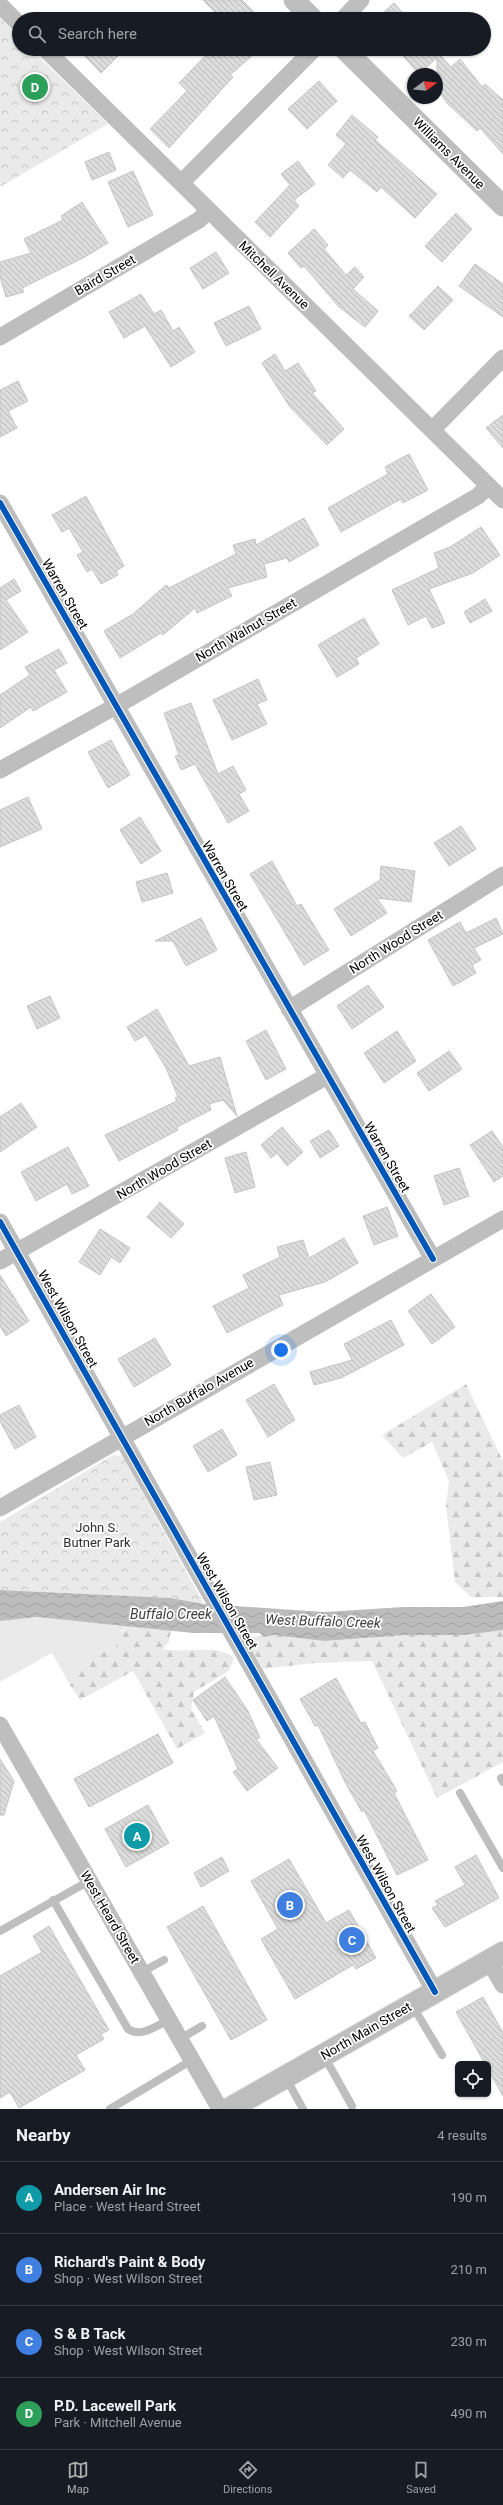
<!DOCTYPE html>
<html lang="en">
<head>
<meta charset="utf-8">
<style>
  :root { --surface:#171b24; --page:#242831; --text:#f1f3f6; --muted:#9ea1a6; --line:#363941; --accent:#adaeaf }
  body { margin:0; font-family:Roboto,sans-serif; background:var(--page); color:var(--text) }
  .controls { position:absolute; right:12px; bottom:12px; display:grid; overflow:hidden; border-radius:6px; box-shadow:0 1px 3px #0004 }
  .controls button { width:36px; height:36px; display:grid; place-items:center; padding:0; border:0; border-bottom:1px solid var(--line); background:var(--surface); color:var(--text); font:20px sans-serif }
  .compass { position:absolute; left:407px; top:68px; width:36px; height:36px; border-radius:50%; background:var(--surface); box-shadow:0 1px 3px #0004; rotate:74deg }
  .you { position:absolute; left:281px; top:1350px; width:14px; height:14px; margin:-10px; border:3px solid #fff; border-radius:50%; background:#1a73e8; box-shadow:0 0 0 6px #1a73e833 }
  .badge { display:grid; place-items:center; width:26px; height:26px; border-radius:50%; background:var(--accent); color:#fff; font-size:13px; font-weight:700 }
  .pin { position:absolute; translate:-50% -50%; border:2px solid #fff; box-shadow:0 1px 4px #0006 }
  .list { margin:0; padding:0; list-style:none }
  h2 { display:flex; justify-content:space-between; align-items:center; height:52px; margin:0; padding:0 16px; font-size:17px }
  h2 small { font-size:13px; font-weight:400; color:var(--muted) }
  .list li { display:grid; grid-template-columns:26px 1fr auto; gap:12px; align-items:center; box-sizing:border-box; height:72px; padding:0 16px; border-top:1px solid var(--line) }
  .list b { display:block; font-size:15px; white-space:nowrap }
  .list p { margin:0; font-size:13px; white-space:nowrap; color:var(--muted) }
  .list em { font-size:13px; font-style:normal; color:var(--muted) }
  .icon { flex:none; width:22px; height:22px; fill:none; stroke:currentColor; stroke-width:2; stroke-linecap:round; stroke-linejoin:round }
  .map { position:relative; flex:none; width:503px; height:2109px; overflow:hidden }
  .search { position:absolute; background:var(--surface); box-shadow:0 1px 3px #0004; left:12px; right:12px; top:12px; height:44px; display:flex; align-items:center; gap:10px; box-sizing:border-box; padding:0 14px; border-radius:22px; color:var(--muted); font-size:15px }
  .sheet { height:340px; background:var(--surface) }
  nav { display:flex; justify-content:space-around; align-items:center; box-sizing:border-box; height:56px; border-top:1px solid var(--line); background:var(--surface); font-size:11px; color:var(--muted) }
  nav a { display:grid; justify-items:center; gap:2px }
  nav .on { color:var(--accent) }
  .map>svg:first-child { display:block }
  .green { fill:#eaeaea }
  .forest { fill:url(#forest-firs) }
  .park { fill:url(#park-crowns) }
  .water { fill:url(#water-waves) }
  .building { fill:url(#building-back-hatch); stroke:#c5c5c5 }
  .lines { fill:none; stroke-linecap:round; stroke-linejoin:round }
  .primary-casing { stroke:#dbdbdb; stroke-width:24 }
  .service { stroke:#bebebe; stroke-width:8 }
  .minor { stroke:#bebebe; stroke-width:17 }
  .tertiary { stroke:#bebebe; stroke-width:21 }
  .primary { stroke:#bdbdbd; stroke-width:22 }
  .cycleway-casing { stroke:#fff; stroke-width:8 }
  .cycleway { stroke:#0057b8; stroke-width:6 }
  .labels { text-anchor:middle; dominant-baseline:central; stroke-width:3.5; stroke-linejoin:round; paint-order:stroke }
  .street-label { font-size:13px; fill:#000; stroke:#fff }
  .park-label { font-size:13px; fill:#2f2f2f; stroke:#fff }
  .water-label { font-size:14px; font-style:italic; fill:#404040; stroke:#fff }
</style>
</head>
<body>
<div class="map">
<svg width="503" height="2109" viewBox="0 0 503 2109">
  <defs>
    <pattern id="forest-firs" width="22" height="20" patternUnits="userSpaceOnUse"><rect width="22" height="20" fill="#eaeaea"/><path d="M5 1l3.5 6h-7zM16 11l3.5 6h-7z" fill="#c7c7c7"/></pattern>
    <pattern id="park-crowns" width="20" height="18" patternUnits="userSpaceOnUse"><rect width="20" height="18" fill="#eaeaea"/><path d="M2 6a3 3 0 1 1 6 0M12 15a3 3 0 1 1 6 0" fill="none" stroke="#c7c7c7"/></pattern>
    <pattern id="water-waves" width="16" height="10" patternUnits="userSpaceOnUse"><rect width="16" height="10" fill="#bcbcbc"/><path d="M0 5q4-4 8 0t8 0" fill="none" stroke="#a0a0a0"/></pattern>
    <pattern id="building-back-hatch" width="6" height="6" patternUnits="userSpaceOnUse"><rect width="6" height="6" fill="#dcdcdc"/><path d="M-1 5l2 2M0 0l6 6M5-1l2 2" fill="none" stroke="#bbb"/></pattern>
  </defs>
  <rect width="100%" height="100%" fill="#fff"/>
  <path class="green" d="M37,1617L130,1626L122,1630L116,1650C82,1651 90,1664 70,1685L52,1653L0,1682V1621Z"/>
  <path class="forest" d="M466,1384L503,1461V1597H471L455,1582L446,1506L449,1481L432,1442L403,1458L382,1435Z
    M130,1626L171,1630L169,1642L163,1649C182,1654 220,1643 234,1658L229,1671L194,1692L191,1709L205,1733L177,1749L133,1671L80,1700L70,1685C91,1663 80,1652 116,1650C117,1637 119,1632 130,1626Z
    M503,1630V1762L437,1798L372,1661L314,1663L263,1669L245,1638L274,1635L324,1641L405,1635H465Z"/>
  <path class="park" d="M0,18L19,37V49H31L108,124L0,187Z
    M113,1455L121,1456L124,1459L204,1604L171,1598L0,1590V1522Z"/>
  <path class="water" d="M0,1590L171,1598L204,1604L324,1612L404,1607H463L503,1601V1630L465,1635H405L324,1641L274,1635L263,1637L260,1633H193L37,1617L0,1621Z"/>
  <path class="building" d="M203,0H242L261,19H222Z
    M394,3L408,19H376Z
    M78,49H125L101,73Z
    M212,49H260L230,75L233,77L169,148L150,129L187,91L179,83Z
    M397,49H447L440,55L451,67L460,59L482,87L485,84L503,100V154L480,128L477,131L448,104L437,89V58L419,74Z
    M319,81L337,101L307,129L288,109Z
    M352,115L378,137L375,140L437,194L415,218L381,187L377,192L350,170L343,178L328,165L346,144L336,135Z
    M109,152L116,170L92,180L85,162Z
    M298,161L315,184L294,200L299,206L270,237L255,222L290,185L281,174Z
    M133,171L153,215L128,227L108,182Z
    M82,202L108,243L83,258L22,288L24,292L6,297L0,277V262L31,253L24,239L63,220L61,216Z
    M456,213L472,229L442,262L425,246Z
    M314,229L328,245L324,249L346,275L355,267L364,277L353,289L378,311L365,327L339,307L304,266L301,268L288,253Z
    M216,252L229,273L203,289L190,268Z
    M475,264L503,284V317L459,286Z
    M438,286L453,300L424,330L409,316Z
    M141,294L154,314L161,310L173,331L179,327L195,352L171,367L145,326L124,338L109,312Z
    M249,306L261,329L226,346L214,323Z
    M275,354L285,371L298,363L316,391L312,393L344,429L327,445L290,407L262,363Z
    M18,381L28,401L8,411L17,428L0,437V390Z
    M503,415V448L486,428Z
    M409,454L428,490L403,503L401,499L341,532L328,508L388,474L385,467Z
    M86,496L124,566L116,571L118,575L101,584L92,569L87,572L77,555L83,552L69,528L62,532L52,515Z
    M304,518L319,545L289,562L287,558L264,564L267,577L228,588L232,596L197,613L195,608L163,635L161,633L120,658L104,631L133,614L166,585L169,588L236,554L233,545L255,539L256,545Z
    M481,527L500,555L473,573L429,589L445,623L432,628L426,616L408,625L392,590L439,568L434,553L450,547Z
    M14,579L21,591L6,600L28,632L0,650V588Z
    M485,599L492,611L470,623L464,612Z
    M364,618L379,644L356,658L359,664L337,677L318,645Z
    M59,649L67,663L54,670L67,692L33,711L31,707L0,728V695L30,675L25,667Z
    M258,679L267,700L257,704L267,724L232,740L213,700Z
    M191,703L218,774L233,766L246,790L239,794L249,811L228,823L195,764L181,770L175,756L179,755L164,713Z
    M111,740L130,775L108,788L88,752Z
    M28,797L42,829L0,847V810Z
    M140,817L161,851L141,864L120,830Z
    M461,826L476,849L449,866L434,843Z
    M272,861L297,906L301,904L329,950L304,965L250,874Z
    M381,866L415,871L411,902L377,898L387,913L351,936L334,909L380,880Z
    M167,873L173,893L142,902L136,882Z
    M201,918L217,950L186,966L173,941H155Z
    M496,918L503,934L474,948L481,960L472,965L476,973L453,986L428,940L460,922L466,933Z
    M368,985L384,1007L352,1029L337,1006Z
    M50,996L60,1018L37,1029L27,1006Z
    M157,1009L189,1066L220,1057L237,1116L223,1100L209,1104L211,1110L177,1127L178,1130L119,1161L105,1135L177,1101L175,1098L178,1097L166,1068L146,1035L135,1041L127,1027Z
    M266,1030L286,1069L266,1080L246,1041Z
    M397,1031L416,1061L384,1083L364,1053Z
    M449,1051L462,1069L429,1091L417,1073Z
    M21,1103L37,1127L0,1152V1117Z
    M282,1127L303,1152L287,1166L277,1153L271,1158L261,1145Z
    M329,1130L339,1146L320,1158L310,1141Z
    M492,1131L503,1147V1176L494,1182L470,1145Z
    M68,1147L89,1186L72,1194L67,1184L36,1201L21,1172Z
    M246,1152L255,1187L235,1193L225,1158Z
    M459,1168L469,1196L444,1205L434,1176Z
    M160,1202L184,1224L171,1238L147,1217Z
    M387,1207L398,1236L374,1245L363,1216Z
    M100,1229L130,1248L120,1263L111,1257L100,1275L79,1262Z
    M344,1238L358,1263L325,1282L279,1295L283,1305L227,1333L213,1306L249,1288L243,1275L280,1257L277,1247L303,1240L309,1258Z
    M0,1275L29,1321L6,1336L0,1326Z
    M431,1294L455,1327L432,1344L408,1311Z
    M391,1320L404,1345L341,1378L314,1385L310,1372L352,1360L344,1344Z
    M155,1338L171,1365L134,1387L118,1359Z
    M274,1384L295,1420L268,1437L246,1400Z
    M19,1405L36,1437L15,1449L0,1421V1415Z
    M222,1429L237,1455L208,1472L193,1446Z
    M270,1462L277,1495L254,1500L246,1467Z
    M225,1677L248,1711L260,1738L256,1739L278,1768L247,1791L233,1772L238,1769L214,1716L207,1721L193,1700Z
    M336,1678L361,1723L365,1722L378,1748L373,1751L397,1791L394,1793L428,1860L397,1875L364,1810L362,1812L347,1786L318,1725L315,1726L300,1699Z
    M158,1734L173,1763L89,1807L74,1779Z
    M0,1759L14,1781L4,1815H0Z
    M148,1805L169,1843L126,1867L105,1829Z
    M476,1855L499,1898L445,1927L432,1908L438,1905L435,1901L465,1885L455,1867Z
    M222,1857L229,1871L201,1887L194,1873Z
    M289,1859L326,1923L349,1910L376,1958L356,1969L353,1965L295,1999L261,1939L278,1929L251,1881Z
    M203,1906L267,2020L231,2040L167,1927Z
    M49,1926L109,2030L101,2034L104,2039L76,2055L85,2070L19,2108L10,2092L0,2098V1976L42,1952L33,1936Z
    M483,1997L503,2033V2096L488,2069V2064H485L456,2012Z"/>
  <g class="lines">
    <defs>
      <path id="primary" d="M229,2109L503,1953"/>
    </defs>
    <use href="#primary" class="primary-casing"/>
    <path class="service" d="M501,1778L503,1782
      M460,1793L503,1868
      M53,1900L128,2029C141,2038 156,2026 169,2020
      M0,1931L89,1881
      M142,1972L164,1960
      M412,2005L442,2055
      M180,2039L202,2026
      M324,2056L352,2106
      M286,2078L303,2109
      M110,2109L192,2060"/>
    <path class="minor" d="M0,5L19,24
      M343,19L361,0
      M45,49L503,500
      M181,183L314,49
      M0,337L199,220L208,211
      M432,430L503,358
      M0,503L433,1259
      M0,770L116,706L478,496L488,486
      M289,1009L503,875
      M0,1222L435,1992
      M0,1261L327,1076
      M0,1508L503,1219
      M0,1725L220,2109
      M489,1961L503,1985"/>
    <path class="tertiary" d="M294,0L313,19
      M344,49L503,206"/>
    <use href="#primary" class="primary"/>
    <defs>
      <path id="cycleway" d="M0,503L433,1259
        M0,1222L435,1992"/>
    </defs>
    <use href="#cycleway" class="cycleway-casing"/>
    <use href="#cycleway" class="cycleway"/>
  </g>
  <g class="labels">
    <g class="street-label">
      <text transform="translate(449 153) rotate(45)">Williams Avenue</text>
      <text transform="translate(105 275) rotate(-30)">Baird Street</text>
      <text transform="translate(274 275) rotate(44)">Mitchell Avenue</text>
      <text transform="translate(65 594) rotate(60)">Warren Street</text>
      <text transform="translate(246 630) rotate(-30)">North Walnut Street</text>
      <text transform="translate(225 876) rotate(60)">Warren Street</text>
      <text transform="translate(396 942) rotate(-32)">North Wood Street</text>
      <text transform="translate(387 1157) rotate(60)">Warren Street</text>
      <text transform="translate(164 1169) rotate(-30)">North Wood Street</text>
      <text transform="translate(68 1319) rotate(61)">West Wilson Street</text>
      <text transform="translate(199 1392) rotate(-30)">North Buffalo Avenue</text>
      <text transform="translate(227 1601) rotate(60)">West Wilson Street</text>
      <text transform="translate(386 1884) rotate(61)">West Wilson Street</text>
      <text transform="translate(110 1917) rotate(60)">West Heard Street</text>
      <text transform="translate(366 2031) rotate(-30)">North Main Street</text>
    </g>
    <g class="park-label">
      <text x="97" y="1527">John S.<tspan x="97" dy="15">Butner Park</tspan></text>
    </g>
    <g class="water-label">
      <text x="171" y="1614">Buffalo Creek</text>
      <text transform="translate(323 1621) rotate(2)">West Buffalo Creek</text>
    </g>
  </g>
</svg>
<div class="controls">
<button><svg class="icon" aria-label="locate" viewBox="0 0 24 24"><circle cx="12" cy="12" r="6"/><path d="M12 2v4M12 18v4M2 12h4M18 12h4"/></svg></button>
</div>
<svg class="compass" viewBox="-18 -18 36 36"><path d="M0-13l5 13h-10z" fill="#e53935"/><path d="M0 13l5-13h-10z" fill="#9ea1a6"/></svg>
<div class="you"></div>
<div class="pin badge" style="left:137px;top:1836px;background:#0f9aa8">A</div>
<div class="pin badge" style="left:290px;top:1905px;background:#3f7fe0">B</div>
<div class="pin badge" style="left:352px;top:1940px;background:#3f7fe0">C</div>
<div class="pin badge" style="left:35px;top:87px;background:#2e9e5b">D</div>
<div class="search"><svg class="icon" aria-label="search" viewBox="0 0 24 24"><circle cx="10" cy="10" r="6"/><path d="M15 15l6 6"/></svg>Search here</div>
</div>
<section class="sheet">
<h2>Nearby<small>4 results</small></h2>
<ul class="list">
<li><span class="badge" style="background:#0f9aa8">A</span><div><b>Andersen Air Inc</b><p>Place · West Heard Street</p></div><em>190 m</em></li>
<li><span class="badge" style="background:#3f7fe0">B</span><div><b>Richard's Paint &amp; Body</b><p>Shop · West Wilson Street</p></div><em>210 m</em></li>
<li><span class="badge" style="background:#3f7fe0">C</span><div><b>S &amp; B Tack</b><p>Shop · West Wilson Street</p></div><em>230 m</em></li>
<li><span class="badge" style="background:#2e9e5b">D</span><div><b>P.D. Lacewell Park</b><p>Park · Mitchell Avenue</p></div><em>490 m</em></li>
</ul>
</section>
<nav>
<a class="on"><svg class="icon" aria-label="map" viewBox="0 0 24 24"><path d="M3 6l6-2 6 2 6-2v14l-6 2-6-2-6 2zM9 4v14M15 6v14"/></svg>Map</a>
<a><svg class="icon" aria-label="directions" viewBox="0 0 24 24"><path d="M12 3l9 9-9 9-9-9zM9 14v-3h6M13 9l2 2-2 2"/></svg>Directions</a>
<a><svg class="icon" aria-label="saved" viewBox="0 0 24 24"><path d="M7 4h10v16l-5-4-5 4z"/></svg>Saved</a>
</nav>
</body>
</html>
